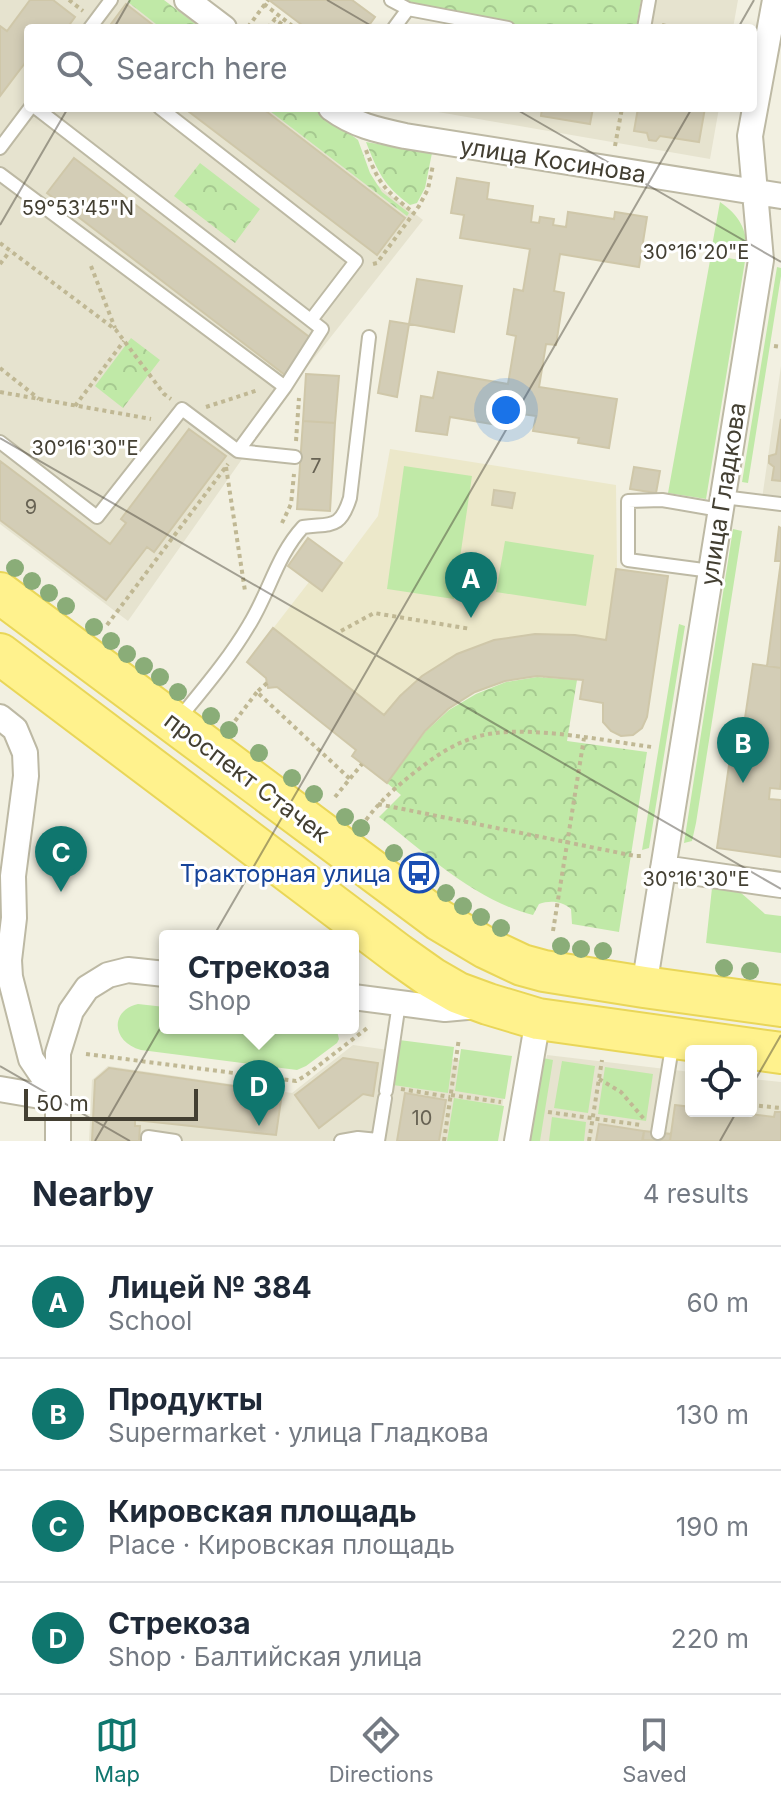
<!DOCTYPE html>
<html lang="en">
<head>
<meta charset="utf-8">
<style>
  :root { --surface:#fff; --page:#f2f2f3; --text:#1f2937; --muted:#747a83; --line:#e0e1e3; --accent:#0f766e }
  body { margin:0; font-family:Inter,sans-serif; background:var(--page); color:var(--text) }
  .controls { position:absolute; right:24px; bottom:24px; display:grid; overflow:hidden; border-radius:8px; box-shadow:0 4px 12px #0003 }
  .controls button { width:72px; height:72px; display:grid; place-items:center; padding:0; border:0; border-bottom:2px solid var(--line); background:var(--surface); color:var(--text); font:40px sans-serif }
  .scale { position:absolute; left:24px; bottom:20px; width:174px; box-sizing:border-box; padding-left:8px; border:4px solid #433f32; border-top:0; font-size:22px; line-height:28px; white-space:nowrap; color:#433f32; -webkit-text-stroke:6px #fff; paint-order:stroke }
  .you { position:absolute; left:506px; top:410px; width:28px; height:28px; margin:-20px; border:6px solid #fff; border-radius:50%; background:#1a73e8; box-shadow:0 0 0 12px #1a73e833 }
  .badge { display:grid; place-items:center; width:52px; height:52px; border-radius:50%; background:var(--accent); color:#fff; font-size:26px; font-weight:700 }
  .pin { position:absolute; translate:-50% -66px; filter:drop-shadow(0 2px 4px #0008) }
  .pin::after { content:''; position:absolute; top:42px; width:28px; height:24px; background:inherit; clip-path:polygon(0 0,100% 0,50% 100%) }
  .popup { position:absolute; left:159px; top:930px; width:200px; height:104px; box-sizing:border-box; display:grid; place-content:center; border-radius:8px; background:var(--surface); filter:drop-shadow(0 2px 6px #0005); font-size:26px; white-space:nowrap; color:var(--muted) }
  .popup b { font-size:30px; color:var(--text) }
  .popup::after { content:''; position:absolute; left:50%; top:100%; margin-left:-16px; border:16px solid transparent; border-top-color:var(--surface) }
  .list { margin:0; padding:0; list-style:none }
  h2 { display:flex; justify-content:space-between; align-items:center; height:104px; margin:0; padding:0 32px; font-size:34px }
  h2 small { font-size:26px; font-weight:400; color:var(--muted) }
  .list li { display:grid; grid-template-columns:52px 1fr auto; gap:24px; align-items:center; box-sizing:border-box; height:112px; padding:0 32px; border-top:2px solid var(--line) }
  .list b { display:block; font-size:30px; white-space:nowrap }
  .list p { margin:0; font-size:26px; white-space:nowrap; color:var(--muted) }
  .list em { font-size:26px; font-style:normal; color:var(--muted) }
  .icon { flex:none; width:44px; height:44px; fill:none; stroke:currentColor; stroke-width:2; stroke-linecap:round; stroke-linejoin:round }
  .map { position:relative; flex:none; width:781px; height:1141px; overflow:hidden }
  .search { position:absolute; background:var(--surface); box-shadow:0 4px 12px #0003; left:24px; right:24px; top:24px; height:88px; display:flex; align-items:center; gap:20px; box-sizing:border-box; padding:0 28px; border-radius:8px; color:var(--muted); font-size:30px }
  .sheet { height:552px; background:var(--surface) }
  nav { display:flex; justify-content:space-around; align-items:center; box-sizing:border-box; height:112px; border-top:2px solid var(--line); background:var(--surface); font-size:22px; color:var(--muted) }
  nav a { display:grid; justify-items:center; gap:4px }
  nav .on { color:var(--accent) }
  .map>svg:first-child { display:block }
  .residential { fill:#e6e3cf }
  .education { fill:#ece8ca }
  .grass { fill:#c0e9a7 }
  .forest { fill:url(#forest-crowns) }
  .building { fill:#d3cdb6; stroke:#cfc7a9; stroke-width:2 }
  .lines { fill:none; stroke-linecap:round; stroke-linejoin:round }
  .lane-casing { stroke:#bdb9a4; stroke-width:16 }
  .street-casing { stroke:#bdb9a4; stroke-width:28 }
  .primary-casing { stroke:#e9d658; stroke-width:44 }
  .path { stroke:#c0b894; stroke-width:4; stroke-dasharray:4 4; stroke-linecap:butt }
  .lane { stroke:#fff; stroke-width:12 }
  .street { stroke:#fff; stroke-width:24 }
  .primary { stroke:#fff28d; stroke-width:40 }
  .tree { fill:#8aad78 }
  .ticks { fill:none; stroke:#433f32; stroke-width:2; stroke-opacity:0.45 }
  .labels { text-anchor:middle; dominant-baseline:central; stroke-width:6; stroke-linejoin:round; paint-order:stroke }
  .number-label { font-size:20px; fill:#676253 }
  .street-label { font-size:24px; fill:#433f32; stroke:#fff }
  .transit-label { font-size:24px; fill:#164399; stroke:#fff; text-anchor:end }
  .ticks-label { font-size:20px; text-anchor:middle; fill:#433f32; stroke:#fff; stroke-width:6; stroke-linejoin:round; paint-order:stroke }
</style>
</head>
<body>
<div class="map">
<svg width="781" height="1141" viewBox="0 0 781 1141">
  <defs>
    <pattern id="forest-crowns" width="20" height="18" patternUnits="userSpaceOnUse" patternTransform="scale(2)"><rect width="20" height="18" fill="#c0e9a7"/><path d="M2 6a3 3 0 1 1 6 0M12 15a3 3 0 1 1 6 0" fill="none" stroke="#a6c990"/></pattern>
  </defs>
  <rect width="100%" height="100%" fill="#f2f0e1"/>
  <path class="residential" d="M0,0H136L172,28H28V108H277L423,220L304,371L128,621L0,524Z
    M641,0H738L733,28H636Z
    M415,108H719L710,159Z
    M781,366V509L761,506Z
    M353,1045L509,1067L496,1141H89L92,1080L108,1066L292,1093Z
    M547,1055L691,1072V1111H751V1079L781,1082V1141H533Z"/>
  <path class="education" d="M390,449L616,485L617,568L668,576L647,717L642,728L633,735L621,736L611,731L603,722V703L580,699L583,679L537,676L506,681L475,692L448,709L425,731L387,783L352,756L356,749L278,687L268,688L266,678L247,662L309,582L322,591L378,516Z"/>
  <path class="grass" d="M720,202C739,215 747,229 747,252L712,246Z
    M711,255L745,261L706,499L668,493Z
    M777,267L781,268V276L748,483L742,482Z
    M404,466L472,476L454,599L387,589Z
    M733,529L742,531L696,823L692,841L684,843Z
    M505,541L594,555L586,606L496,592Z
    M679,624L685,626L649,848L642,850Z
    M712,888L740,892L765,914L781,916V953L706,943Z
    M138,1004L165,1007V1028H321L337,1031L339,1039L337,1043L306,1066L297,1070L141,1050C112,1042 109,1011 138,1004Z
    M399,1040L454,1047L448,1093L393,1085Z
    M461,1049L512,1056L505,1099L455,1091Z
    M543,1058L553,1060L540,1141H530Z
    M562,1061L595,1066L588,1113L554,1108Z
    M605,1067L653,1074L646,1121L598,1114Z
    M454,1098L504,1106L498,1141H447Z
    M552,1117L586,1122L584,1141H549Z"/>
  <path class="forest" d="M129,0H164L201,28H161L128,2Z
    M401,0H641L636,28H510L409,11Z
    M266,108H316L358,140L370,173L382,192L409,213L407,216Z
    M366,142L432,153L425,188L417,203L410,205C383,185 378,172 366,142Z
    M200,163L260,209L235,243L174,196Z
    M131,338L160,360L123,408L95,386Z
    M537,677L577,680L567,741L647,752L619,932L572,924L571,909C562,901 550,900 539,904L533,915C474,900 427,854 379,817L401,795L387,783L425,732L449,710L476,694L506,682Z"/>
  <path class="building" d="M30,0H53L75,17L67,28H28V59L0,96V26L7,31Z
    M269,0H352L375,17L367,28H306Z
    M126,4L157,28H108Z
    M184,108H262L405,218L377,255Z
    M542,108H593L590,124L541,116Z
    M638,108H705L699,142L660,136L656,141L649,140L647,133L634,131Z
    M74,158L312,339L285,375L47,193Z
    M457,178L489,183L487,199L533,206L531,222L539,223L540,217L554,219L553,225L566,227L568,212L614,219L615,212L647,217L639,267L560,254L554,291L564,293L556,345L546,344L539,387L617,399L609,448L578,443L579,438L533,431L536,416L522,414L521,421L507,419L508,411L500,410L498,425L450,417L447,435L416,431L421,396L433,398L438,372L508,384L516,336L507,334L514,289L523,291L530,249L460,238L464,215L451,213Z
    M417,279L462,286L454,332L409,324Z
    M390,321L409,324L397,397L378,393Z
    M306,374L339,376L335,423L303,421Z
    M781,419V481L772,480L774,467L769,463V456L776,454Z
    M303,421L335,423L330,511L297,509Z
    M189,429L226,456L154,552L147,547L106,600L0,520V461L110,544L126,523L121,519Z
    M634,467L660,471L656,493L630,489Z
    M494,490L515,493L512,508L492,505Z
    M779,527L781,528V668L767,666L781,561H775Z
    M308,538L342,563L322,591L288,566Z
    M616,569L668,576L647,717L642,728L633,735L621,736L611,731L603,722V703L580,699L583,680L537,676L505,681L475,692L448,709L425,731L387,783L352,756L356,750L277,687L268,688L266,678L247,662L273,628L384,715L400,696L422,676L457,654L494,640L535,634L575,635L606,640Z
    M753,664L781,668V781L780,789L770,788L769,799L781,800V857L717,848L735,724L744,725Z
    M343,1058L378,1063L373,1096L363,1094L319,1128L295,1095Z
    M109,1068L282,1093L276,1135L135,1120V1126H140L139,1141H92L95,1080Z
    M405,1093L446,1100L439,1141H397Z
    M675,1105L691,1107V1111H726L774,1117L775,1112H781V1141H670Z
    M599,1124L644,1131L642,1141H596Z
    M644,1131L671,1134L670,1141L643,1140Z"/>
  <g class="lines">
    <defs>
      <path id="lane" d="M391,0L408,9L508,28
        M90,28L111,0
        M394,28L408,9
        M644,28L649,0
        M36,108L322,329L285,387L238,451
        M160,108L356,261L311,320
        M0,148L30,108
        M0,174L285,387
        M0,442L97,517L182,409L238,451L295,457
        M723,497L781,504
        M711,571L628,560V501L662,500L720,510
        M178,720C203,689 229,659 249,625C269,593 277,555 303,527C331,523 340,530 350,498L369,337
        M386,1091L399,1003
        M658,1133L673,1041
        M148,1141V1137L175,1141
        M341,1141L358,1138L378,1140
        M378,1141L385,1098"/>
      <path id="street" d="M187,0L224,28
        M331,108C354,125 377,130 405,136L781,196
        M0,717L15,729L25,753L26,776L13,876L14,918L9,960L10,977L31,1059L58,1099
        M663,868L781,885
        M644,987L761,260L750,136L775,0
        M353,997L445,1009L478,1006
        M0,1089L58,1099
        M58,1141V1053L71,1011L87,988L108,975L128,970L165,974
        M517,1141L538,1019"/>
      <path id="primary" d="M0,593L439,920L486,948L522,965L544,971L644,987L781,1006
        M0,654L398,954L432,978L458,993L488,1004L538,1019L781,1053"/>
    </defs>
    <use href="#lane" class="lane-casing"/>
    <use href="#street" class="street-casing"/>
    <use href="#primary" class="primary-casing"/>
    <path class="path" d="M69,0L83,11
      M264,4L295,28
      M662,25L675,28
      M248,27L268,0
      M268,28L275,19L287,28
      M615,146L622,108
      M366,150C379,185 385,190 414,213
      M0,243L116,330L164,394L171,399
      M0,264L10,251
      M373,264L377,263L419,206L428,189L433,165
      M91,266L115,328
      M774,346L781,347
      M0,368L39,399
      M0,392L151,419
      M75,406L124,341
      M206,407L258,390
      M296,441L299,398
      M226,467L245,591
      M282,523L291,504L294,474
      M107,625L228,464
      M341,631L374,613L471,629
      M267,683L257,692L350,779
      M235,721L257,692
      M335,797L362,764
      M378,804L635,856H642
      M366,820C380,801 396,787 415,772C433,758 451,745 473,738C517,722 605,741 652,747
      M553,931L584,738
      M86,1054L296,1081L305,1076L370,1026
      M599,1079L621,1092L644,1119
      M401,1089L450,1097
      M451,1095L501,1102
      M751,1105L781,1108
      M548,1112L641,1125
      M444,1141L459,1038
      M589,1141L602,1060"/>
    <use href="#lane" class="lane"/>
    <use href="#street" class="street"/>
    <use href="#primary" class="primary"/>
  </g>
  <g class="tree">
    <circle cx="15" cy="568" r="9"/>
    <circle cx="32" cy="581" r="9"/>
    <circle cx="49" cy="593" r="9"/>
    <circle cx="66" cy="606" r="9"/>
    <circle cx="94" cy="627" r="9"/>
    <circle cx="111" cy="641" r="9"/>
    <circle cx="127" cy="654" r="9"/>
    <circle cx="144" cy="666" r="9"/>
    <circle cx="160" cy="677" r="9"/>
    <circle cx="178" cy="692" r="9"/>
    <circle cx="211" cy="716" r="9"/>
    <circle cx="229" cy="730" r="9"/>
    <circle cx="259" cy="753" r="9"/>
    <circle cx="292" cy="778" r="9"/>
    <circle cx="314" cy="794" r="9"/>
    <circle cx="345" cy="817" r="9"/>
    <circle cx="361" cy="828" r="9"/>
    <circle cx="394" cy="853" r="9"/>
    <circle cx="410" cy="866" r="9"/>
    <circle cx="429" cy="880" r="9"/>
    <circle cx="446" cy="893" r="9"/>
    <circle cx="463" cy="906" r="9"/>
    <circle cx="481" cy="917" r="9"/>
    <circle cx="501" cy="928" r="9"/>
    <circle cx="561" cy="946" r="9"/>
    <circle cx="581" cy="949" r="9"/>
    <circle cx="603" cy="951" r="9"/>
    <circle cx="724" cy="968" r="9"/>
    <circle cx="750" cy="971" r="9"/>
  </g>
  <path class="ticks" d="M327,0L375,28M114,28L130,0M738,28L754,0M514,108L781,262M0,225L68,108M0,438L781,889M0,1066L130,1141M751,1087L781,1035M95,1141L692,108M720,1141L737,1111"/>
  <defs>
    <symbol id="bus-ring" viewBox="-11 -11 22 22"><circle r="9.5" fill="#fff" stroke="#1a4fb4" stroke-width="1.5"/><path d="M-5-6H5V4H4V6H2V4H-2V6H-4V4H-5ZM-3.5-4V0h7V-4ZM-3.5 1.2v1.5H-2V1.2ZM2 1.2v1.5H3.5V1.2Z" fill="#1a4fb4"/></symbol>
  </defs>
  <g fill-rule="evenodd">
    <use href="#bus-ring" x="397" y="851" width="44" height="44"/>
  </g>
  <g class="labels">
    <g class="number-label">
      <text x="316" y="466">7</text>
      <text x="31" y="507">9</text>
      <text x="422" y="1118">10</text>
    </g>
    <g class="street-label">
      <text transform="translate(553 160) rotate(9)">улица Косинова</text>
      <text transform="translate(723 494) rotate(-81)">улица Гладкова</text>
      <text transform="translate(247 777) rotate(37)">проспект Стачек</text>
    </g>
    <g class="transit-label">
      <text x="391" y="873">Тракторная улица</text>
    </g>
  </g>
  <g class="ticks-label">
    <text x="78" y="215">59°53'45"N</text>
    <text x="696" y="259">30°16'20"E</text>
    <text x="85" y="455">30°16'30"E</text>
    <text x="696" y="886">30°16'30"E</text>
  </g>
</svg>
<div class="controls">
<button><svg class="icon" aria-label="locate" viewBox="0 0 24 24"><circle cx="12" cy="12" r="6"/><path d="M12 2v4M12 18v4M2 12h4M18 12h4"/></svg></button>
</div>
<div class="scale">50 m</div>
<div class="you"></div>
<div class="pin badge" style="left:471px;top:618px">A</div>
<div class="pin badge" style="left:743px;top:783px">B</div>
<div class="pin badge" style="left:61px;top:892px">C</div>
<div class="pin badge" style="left:259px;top:1126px">D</div>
<div class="popup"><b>Стрекоза</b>Shop</div>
<div class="search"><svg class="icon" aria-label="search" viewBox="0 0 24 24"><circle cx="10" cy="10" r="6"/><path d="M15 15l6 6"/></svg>Search here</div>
</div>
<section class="sheet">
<h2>Nearby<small>4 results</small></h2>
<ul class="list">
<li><span class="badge">A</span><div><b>Лицей № 384</b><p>School</p></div><em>60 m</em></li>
<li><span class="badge">B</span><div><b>Продукты</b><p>Supermarket · улица Гладкова</p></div><em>130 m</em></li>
<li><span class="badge">C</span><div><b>Кировская площадь</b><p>Place · Кировская площадь</p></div><em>190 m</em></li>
<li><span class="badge">D</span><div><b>Стрекоза</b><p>Shop · Балтийская улица</p></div><em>220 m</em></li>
</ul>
</section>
<nav>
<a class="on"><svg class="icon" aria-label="map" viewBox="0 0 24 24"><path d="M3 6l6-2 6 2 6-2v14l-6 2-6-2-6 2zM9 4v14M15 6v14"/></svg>Map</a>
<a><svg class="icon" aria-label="directions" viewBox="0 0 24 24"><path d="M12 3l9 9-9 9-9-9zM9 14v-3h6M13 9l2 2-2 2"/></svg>Directions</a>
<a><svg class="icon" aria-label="saved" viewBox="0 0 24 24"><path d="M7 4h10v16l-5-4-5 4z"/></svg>Saved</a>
</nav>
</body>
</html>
